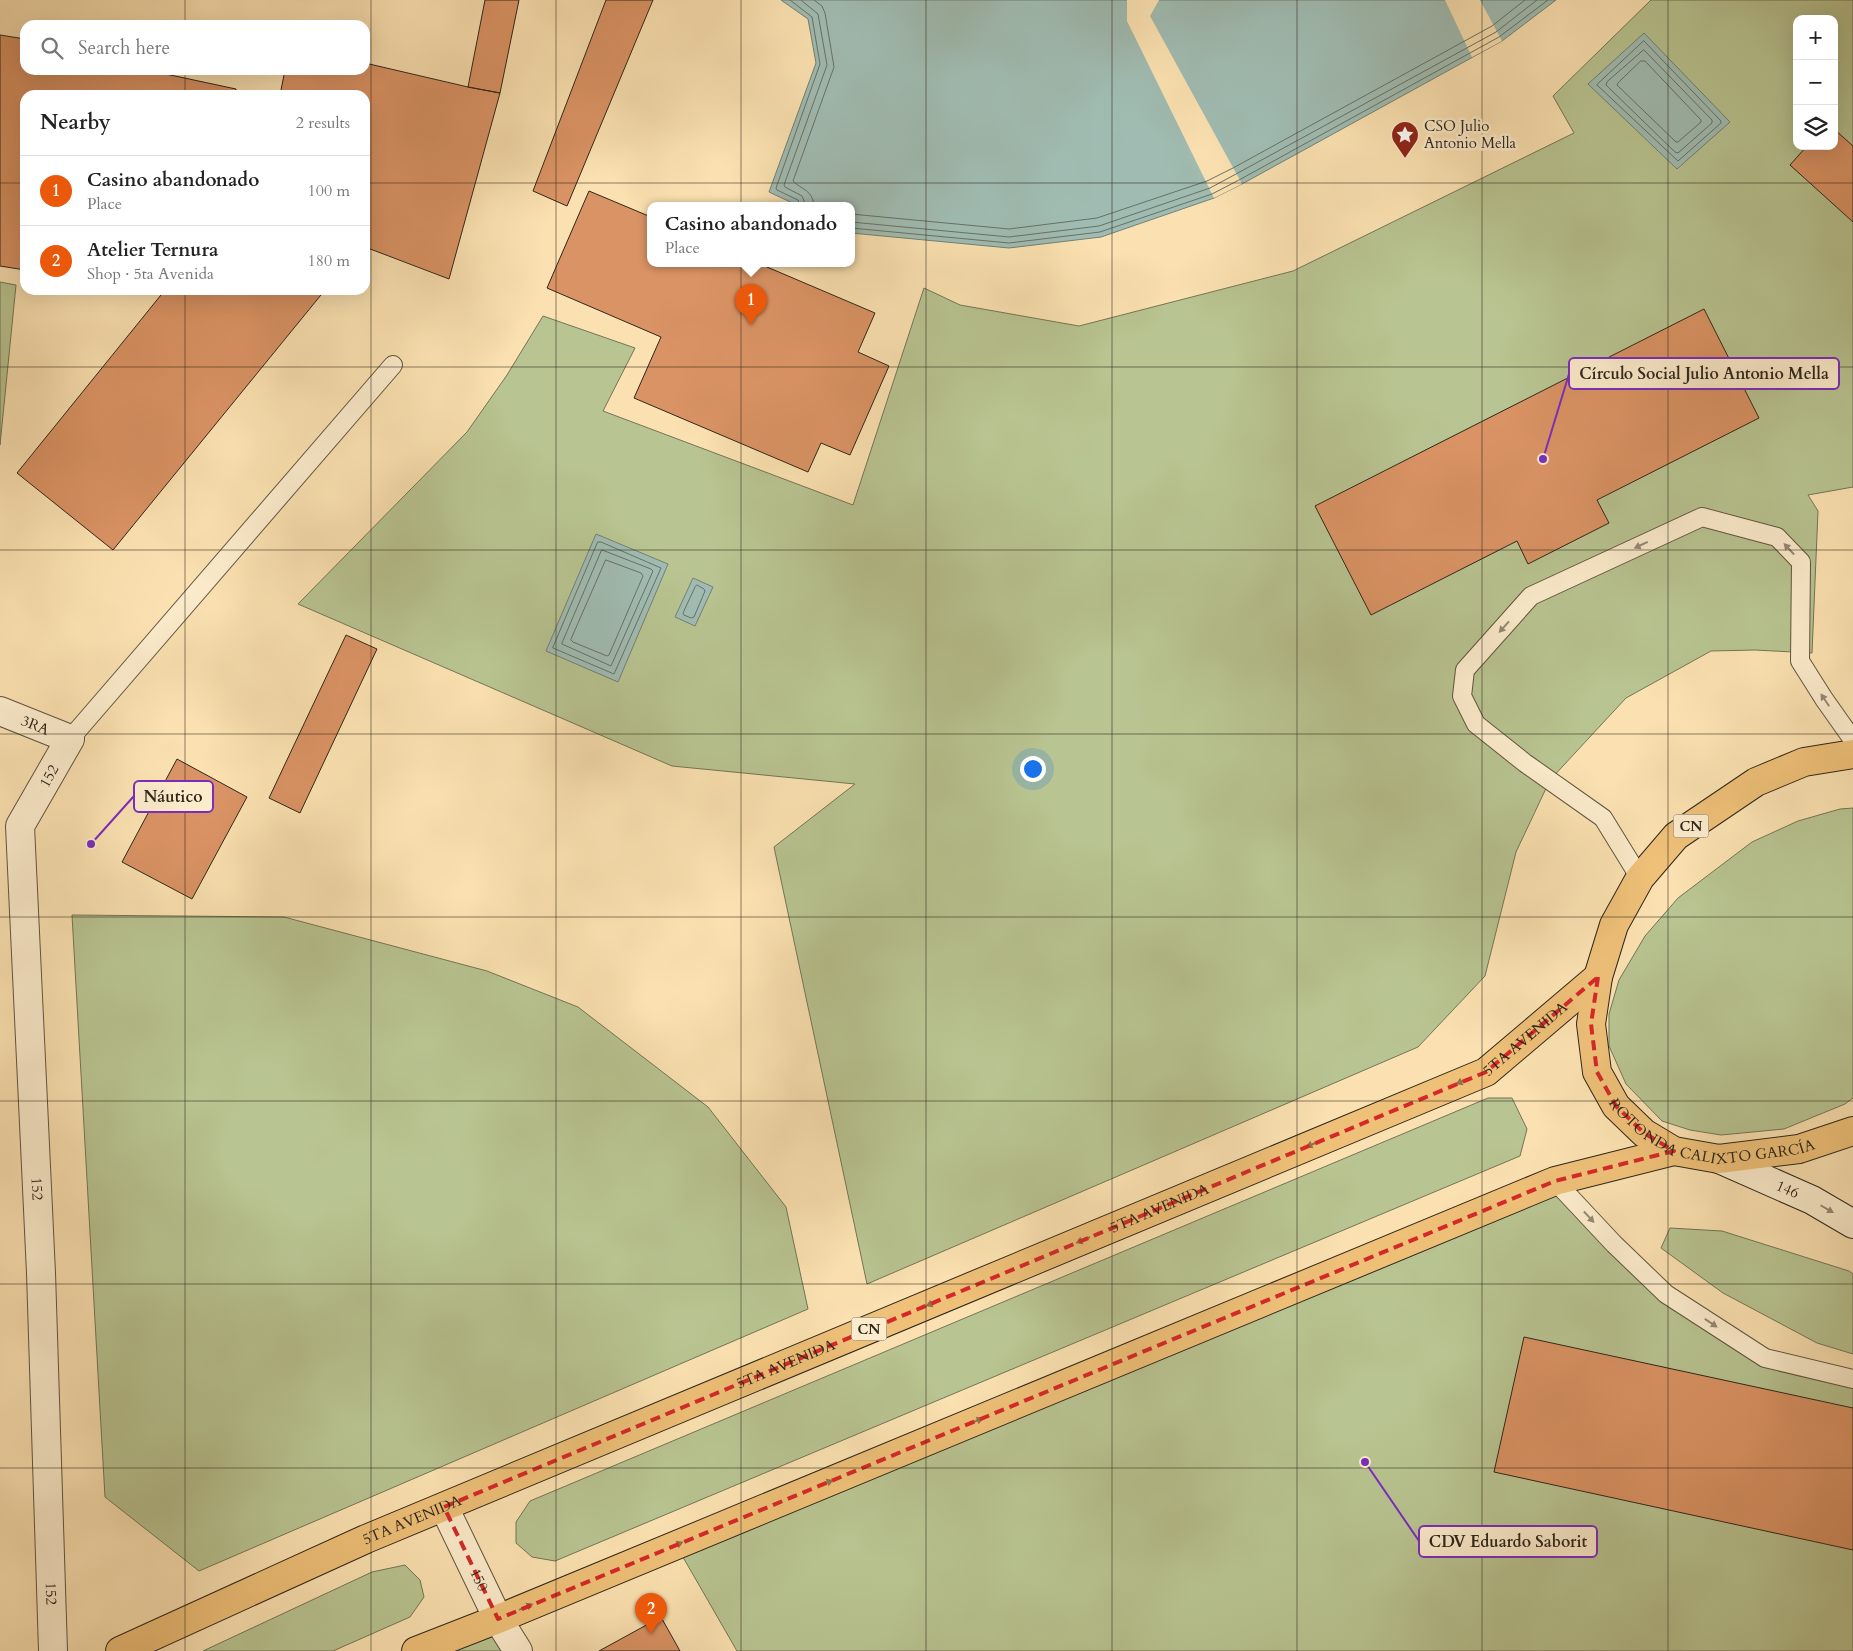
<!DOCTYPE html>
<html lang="en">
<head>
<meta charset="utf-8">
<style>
  :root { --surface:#fff; --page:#f6f6f6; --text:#222; --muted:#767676; --line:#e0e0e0; --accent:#ea580c }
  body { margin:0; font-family:Cardo,serif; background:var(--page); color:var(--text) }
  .controls { position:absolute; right:15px; top:15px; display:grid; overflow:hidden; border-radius:10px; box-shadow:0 5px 20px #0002 }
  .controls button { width:45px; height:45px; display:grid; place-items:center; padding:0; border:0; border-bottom:1px solid var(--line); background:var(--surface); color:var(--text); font:25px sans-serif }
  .you { position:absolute; left:1032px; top:768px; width:18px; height:18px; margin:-12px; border:4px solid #fff; border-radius:50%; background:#1a73e8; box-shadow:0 0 0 8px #1a73e833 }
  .badge { display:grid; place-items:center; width:32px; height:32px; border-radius:50%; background:var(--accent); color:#fff; font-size:16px; font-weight:700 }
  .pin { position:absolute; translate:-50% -41px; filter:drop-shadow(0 1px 2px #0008) }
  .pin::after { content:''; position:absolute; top:26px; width:18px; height:15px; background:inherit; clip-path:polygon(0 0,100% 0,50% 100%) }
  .popup { position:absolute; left:647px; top:202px; width:208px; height:65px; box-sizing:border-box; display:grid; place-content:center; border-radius:10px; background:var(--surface); filter:drop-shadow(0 1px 4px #0005); font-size:16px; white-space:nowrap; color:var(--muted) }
  .popup b { font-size:19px; color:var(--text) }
  .popup::after { content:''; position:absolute; left:50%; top:100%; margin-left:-10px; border:10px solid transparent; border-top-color:var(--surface) }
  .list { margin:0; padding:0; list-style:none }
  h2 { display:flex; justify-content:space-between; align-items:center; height:65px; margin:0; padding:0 20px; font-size:21px }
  h2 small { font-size:16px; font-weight:400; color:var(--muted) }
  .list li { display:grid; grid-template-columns:32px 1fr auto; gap:15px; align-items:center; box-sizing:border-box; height:70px; padding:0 20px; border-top:1px solid var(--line) }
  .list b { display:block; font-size:19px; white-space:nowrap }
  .list p { margin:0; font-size:16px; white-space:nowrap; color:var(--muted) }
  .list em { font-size:16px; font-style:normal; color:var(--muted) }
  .icon { flex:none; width:28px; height:28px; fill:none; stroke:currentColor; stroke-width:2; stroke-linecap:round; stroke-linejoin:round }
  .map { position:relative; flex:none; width:1853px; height:1651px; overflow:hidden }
  .search { position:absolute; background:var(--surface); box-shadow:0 5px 20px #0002; left:20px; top:20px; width:350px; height:55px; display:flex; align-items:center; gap:12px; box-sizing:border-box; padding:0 18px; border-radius:15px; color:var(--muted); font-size:19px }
  .panel { position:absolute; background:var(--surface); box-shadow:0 5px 20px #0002; left:20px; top:90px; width:350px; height:205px; border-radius:15px }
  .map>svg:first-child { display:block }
  .green { fill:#b8c491; stroke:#737556; fill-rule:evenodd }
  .water { fill:#a0bcb2; stroke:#728076 }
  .pier { fill:#fbe1b1 }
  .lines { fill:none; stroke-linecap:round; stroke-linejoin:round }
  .shore { stroke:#677167; stroke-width:1 }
  .building { fill:#da9364; stroke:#2e261c }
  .service-casing { stroke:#615541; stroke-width:20 }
  .minor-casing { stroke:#615541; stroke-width:30 }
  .tertiary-casing { stroke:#615541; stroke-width:30 }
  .secondary-casing { stroke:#2e261c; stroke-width:30 }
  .trunk-casing { stroke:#2e261c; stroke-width:30 }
  .service { stroke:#fceccc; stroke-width:18 }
  .minor { stroke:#fceccc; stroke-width:28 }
  .tertiary { stroke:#fceccc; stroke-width:28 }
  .secondary { stroke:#fceccc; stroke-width:28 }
  .trunk { stroke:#eec078; stroke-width:28 }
  .oneway { fill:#958974 }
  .oneway2 { fill:#8e734a }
  .marked { fill:none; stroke:#d62828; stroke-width:4; stroke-dasharray:10 6; stroke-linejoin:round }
  .grid { fill:none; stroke:#2e261c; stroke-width:1; stroke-opacity:0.55 }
  .labels { text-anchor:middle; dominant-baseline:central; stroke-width:5; stroke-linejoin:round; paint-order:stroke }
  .shield { fill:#fceccc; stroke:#6c6151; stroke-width:1 }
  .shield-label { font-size:14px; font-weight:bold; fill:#2e261c }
  .poi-label { font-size:15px; fill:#2e261c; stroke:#fceccc; text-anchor:start }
  .street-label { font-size:15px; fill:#2e261c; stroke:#fceccc }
  .leader { fill:none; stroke:#7b2cbf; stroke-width:2 }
  .callout-dot { fill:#7b2cbf; stroke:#fceccc; stroke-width:2 }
  .callout { fill:#fceccc; stroke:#7b2cbf; stroke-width:2 }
  .callout-label { font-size:16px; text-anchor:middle; font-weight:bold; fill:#2e261c }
</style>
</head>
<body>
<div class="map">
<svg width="1853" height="1651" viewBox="0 0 1853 1651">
  <rect width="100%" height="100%" fill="#fbe1b1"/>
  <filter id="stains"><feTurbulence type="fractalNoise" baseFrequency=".004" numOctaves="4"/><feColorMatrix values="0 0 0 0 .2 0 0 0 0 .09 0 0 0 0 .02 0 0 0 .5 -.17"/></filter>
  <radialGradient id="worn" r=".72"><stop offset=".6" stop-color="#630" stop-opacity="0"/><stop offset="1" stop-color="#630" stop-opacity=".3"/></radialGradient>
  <path class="green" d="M1651,0H1853V487L1808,495L1818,511L1812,653L1755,650L1711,651L1626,698L1550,780L1516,852L1485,976L1418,1047L867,1284L774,847L855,784L672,766L298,604L467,432L507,375L543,316L635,348L603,411L853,505L924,288L960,305L1079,326L1293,271L1574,133L1553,96ZM1797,19H1834V146H1797Z
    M0,282L16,285L0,445Z
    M1853,808V1098L1845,1104L1784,1129L1721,1135L1690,1130L1662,1121L1626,1084L1609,1046V1014L1619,980L1645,936L1678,898L1752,842L1798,821L1840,809Z
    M72,915L284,917L487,971L578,1007L708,1107L786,1207L808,1309L199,1571L105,1497Z
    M1488,1098H1512L1527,1129L1520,1156L555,1561L532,1557L516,1543V1522L530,1501Z
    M1555,1181L1614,1244L1765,1358L1853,1379V1651H737L676,1545Z
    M1670,1228L1722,1231L1849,1271L1853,1274V1354L1817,1343L1723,1293L1661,1248Z
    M405,1565L420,1580L424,1597L410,1617L333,1651H203L372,1572Z
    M498,1619L518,1651H416Z"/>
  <path class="water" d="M781,0H1556L1502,41L1242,184L1214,198L1101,237L1009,248L851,233V206H799L769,192L816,63L808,19Z
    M1644,33L1730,122L1677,169L1588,84Z
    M596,534L668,564L618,682L546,651Z
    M693,578L713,587L695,626L675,617Z"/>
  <path class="pier" d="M1127,0H1159L1150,16L1242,184L1214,198L1127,21Z
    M1445,0H1480L1502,41L1472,57Z"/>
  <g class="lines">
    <path class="shore" d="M790,0L812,17L820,64L776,188L777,190L798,200L800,206
      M801,0L818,14L827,65L784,185L785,187L802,196L806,206
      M1644,41L1721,121V123L1678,161L1597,85Z
      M1644,50L1712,120V123L1678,153L1675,152L1606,85L1607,82Z
      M1641,61H1645L1701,120V122L1678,142H1676L1617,85L1618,83Z
      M814,206C813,190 802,190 793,181L834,67L825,13L822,6L814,0
      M851,214L1009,229L1097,218L1207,181L1233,168L1492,26L1525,0
      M851,222L1009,237L1099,226L1210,188L1236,174L1496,32L1537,0
      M851,228L1009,243L1100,232L1212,194L1239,180L1499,37L1548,0
      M598,542H601L661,568L614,674L553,648Z
      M602,550L651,569L653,571L611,666L562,644Z
      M606,560L641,573L643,576L609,655L607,656L573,642L571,640Z
      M697,585L704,589L705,591L694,617L691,618L684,615L683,613L695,587Z"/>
  </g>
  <path class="building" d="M485,0H519L500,93L468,87Z
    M606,0H653L567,206L533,191Z
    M0,35L25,39V70H147L236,89L235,95H25V270L0,266Z
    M365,63L468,87L500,93L449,279L365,247V95H280L285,70H365Z
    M1834,129L1853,146V222L1790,165L1807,146H1834Z
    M589,191L651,217V264H760L875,313L858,352L889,366L850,455L821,443L808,472L634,398L661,337L547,288Z
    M165,290H325L113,550L17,473Z
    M1704,309L1759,418L1597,500L1609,523L1528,564L1517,541L1371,615L1315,506Z
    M346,635L377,649L300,813L269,798Z
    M177,759L247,797L192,899L122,862Z
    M1524,1337L1853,1408V1550L1494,1472Z
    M661,1617L680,1651H599Z"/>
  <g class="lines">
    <defs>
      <path id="service" d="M70,739L393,365
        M1640,878L1603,818L1525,763L1476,724L1462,696L1465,670L1531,596L1702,517L1777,537L1801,562L1800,661L1824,699L1853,740
        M1555,1181L1614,1244L1666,1294L1765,1358L1853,1379"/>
      <g id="minor">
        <path id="s1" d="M444,1507L498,1619L518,1651"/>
      </g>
      <g id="tertiary">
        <path id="s2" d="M0,711L70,739L20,826L41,1273L53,1651"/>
      </g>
      <g id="secondary">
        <path id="s3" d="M1719,1159L1812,1200L1853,1224"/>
      </g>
      <g id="trunk">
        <path id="s4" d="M1853,754L1804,762L1756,782L1676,836L1640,878L1614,925L1598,977L1591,1024L1597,1072L1616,1106L1644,1133L1674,1151L1719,1159L1799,1149L1853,1131"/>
        <path id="s5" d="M120,1651L366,1539L1486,1072L1598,977"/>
        <path d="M416,1651L498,1619L1555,1181L1674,1151"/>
      </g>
    </defs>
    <use href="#service" class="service-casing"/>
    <use href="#minor" class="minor-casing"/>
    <use href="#tertiary" class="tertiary-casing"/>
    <use href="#secondary" class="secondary-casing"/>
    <use href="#trunk" class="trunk-casing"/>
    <use href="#service" class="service"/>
    <use href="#minor" class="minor"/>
    <use href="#tertiary" class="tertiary"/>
    <use href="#secondary" class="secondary"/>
    <use href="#trunk" class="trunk"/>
  </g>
  <defs><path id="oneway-solid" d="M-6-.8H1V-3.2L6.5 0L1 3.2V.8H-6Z" transform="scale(1.25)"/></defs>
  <g class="oneway">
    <use href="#oneway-solid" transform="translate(1641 545) rotate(155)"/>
    <use href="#oneway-solid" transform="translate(1789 549) rotate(-133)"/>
    <use href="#oneway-solid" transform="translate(1504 627) rotate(132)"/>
    <use href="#oneway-solid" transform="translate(1825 700) rotate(-124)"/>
    <use href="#oneway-solid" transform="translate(1827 1209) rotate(30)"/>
    <use href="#oneway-solid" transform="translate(1589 1217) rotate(47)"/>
    <use href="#oneway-solid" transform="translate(1711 1323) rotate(33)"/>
  </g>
  <g class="oneway2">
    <use href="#oneway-solid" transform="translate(1463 1081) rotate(157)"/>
    <use href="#oneway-solid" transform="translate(1313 1144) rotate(157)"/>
    <use href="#oneway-solid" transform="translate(1083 1240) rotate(157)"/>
    <use href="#oneway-solid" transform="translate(933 1303) rotate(157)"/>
    <use href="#oneway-solid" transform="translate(976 1421) rotate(-22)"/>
    <use href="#oneway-solid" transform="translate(826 1483) rotate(-22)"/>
    <use href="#oneway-solid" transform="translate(676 1545) rotate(-23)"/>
    <use href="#oneway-solid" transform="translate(526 1607) rotate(-23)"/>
  </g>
  <path class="marked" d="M1598,977L1591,1024L1597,1072L1616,1106L1644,1133L1674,1151L1555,1181L498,1619L444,1507L1486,1072Z"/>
  <path class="grid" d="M185,0V25M371,0V1651M556,0V1651M741,0V1651M926,0V1651M1112,0V1651M1297,0V1651M1482,0V1651M1668,0V1651M185,70V95M0,183H25M365,183H1853M185,290V1651M0,367H1853M0,550H1853M0,734H1853M0,917H1853M0,1101H1853M0,1284H1853M0,1468H1853"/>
  <defs>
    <symbol id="sight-pin" viewBox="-11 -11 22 30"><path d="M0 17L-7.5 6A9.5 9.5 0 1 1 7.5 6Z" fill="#8f2418" stroke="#fceccc"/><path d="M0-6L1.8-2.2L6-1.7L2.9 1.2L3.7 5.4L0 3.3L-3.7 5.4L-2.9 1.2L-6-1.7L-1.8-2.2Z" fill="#fff"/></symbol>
  </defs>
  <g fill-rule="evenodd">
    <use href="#sight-pin" x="1389" y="119" width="32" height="43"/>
  </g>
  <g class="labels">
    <g class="shield">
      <rect x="1673.5" y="814.5" width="35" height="23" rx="4"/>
      <rect x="851.5" y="1317.5" width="35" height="23" rx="4"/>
    </g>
    <g class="shield-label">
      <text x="1691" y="826">CN</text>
      <text x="869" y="1329">CN</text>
    </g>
    <g class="poi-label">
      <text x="1424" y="126">CSO Julio<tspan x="1424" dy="17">Antonio Mella</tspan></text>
    </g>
    <g class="street-label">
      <text stroke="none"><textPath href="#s2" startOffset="38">3RA</textPath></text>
      <text transform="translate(49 776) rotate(-61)">152</text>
      <text stroke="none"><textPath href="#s5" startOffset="1535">5TA AVENIDA</textPath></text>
      <text stroke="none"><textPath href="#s4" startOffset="601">ROTONDA CALIXTO GARCÍA</textPath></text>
      <text stroke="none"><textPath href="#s2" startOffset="539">152</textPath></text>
      <text stroke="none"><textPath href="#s3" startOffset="75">146</textPath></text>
      <text stroke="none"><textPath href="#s5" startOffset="1130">5TA AVENIDA</textPath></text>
      <text stroke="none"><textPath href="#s5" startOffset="725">5TA AVENIDA</textPath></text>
      <text stroke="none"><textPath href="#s5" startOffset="320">5TA AVENIDA</textPath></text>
      <text stroke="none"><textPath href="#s1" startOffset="81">150</textPath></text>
      <text stroke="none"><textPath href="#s2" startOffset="944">152</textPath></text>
    </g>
  </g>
  <path class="leader" d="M1543 459L1569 374M91 844L134 796M1365 1462L1419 1541"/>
  <g class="callout-dot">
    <circle cx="1543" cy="459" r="5"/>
    <circle cx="91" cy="844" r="5"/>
    <circle cx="1365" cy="1462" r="5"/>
  </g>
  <g class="callout">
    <rect x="1569" y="358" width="270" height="31" rx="5"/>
    <rect x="134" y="781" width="79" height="31" rx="5"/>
    <rect x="1419" y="1526" width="178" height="31" rx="5"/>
  </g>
  <g class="callout-label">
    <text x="1704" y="379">Círculo Social Julio Antonio Mella</text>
    <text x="173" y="802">Náutico</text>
    <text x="1508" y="1547">CDV Eduardo Saborit</text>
  </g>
  <rect width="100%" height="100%" filter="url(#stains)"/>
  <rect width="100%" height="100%" fill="url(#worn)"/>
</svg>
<div class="controls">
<button>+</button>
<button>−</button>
<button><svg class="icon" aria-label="layers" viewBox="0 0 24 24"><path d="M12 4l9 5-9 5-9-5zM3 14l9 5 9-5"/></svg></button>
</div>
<div class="you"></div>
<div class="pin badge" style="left:751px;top:325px">1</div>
<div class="popup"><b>Casino abandonado</b>Place</div>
<div class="pin badge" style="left:651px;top:1634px">2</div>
<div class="search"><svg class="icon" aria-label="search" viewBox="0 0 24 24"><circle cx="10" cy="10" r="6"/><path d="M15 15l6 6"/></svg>Search here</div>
<section class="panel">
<h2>Nearby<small>2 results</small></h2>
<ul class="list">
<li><span class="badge">1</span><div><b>Casino abandonado</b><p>Place</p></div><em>100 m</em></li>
<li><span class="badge">2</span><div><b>Atelier Ternura</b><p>Shop · 5ta Avenida</p></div><em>180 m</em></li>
</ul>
</section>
</div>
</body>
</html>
